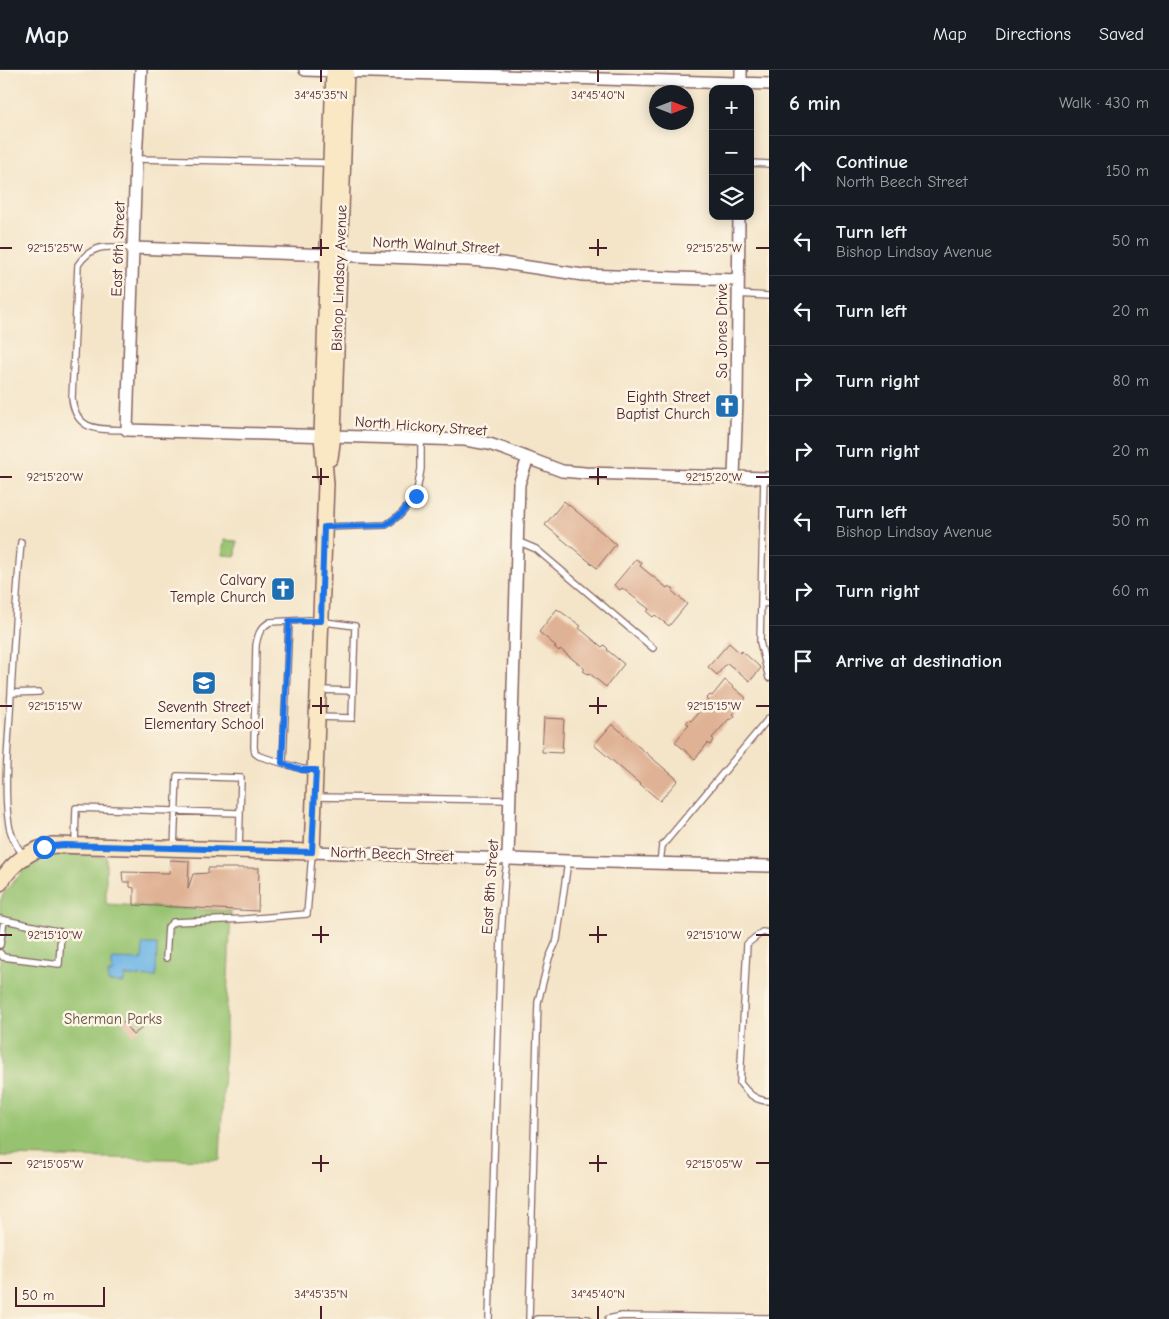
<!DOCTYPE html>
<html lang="en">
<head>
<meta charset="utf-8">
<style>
  :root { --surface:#171b24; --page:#242831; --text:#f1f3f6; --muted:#9ea1a6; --line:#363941 }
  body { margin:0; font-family:"Comic Neue",sans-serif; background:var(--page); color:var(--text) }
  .controls { position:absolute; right:15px; top:15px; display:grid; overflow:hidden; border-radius:10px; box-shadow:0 2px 12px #0003 }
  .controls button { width:45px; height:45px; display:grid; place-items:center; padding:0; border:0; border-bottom:1px solid var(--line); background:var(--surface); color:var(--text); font:25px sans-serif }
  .compass { position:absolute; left:649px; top:15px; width:45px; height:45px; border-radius:50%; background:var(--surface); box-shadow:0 2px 12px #0003; rotate:90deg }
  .scale { position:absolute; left:15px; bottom:12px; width:90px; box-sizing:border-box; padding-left:5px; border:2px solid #4a1f2b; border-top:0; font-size:14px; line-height:18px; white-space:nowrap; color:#4a1f2b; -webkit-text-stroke:4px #fcf5e5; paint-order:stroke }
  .stop { position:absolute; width:15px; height:15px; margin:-11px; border:4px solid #1a73e8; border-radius:50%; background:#fff }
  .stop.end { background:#1a73e8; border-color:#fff; box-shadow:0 1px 5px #0008 }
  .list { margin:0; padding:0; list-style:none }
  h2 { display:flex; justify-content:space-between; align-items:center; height:65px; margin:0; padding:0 20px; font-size:21px }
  h2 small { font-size:16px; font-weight:400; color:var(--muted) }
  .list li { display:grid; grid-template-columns:32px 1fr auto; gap:15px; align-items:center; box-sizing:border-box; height:70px; padding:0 20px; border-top:1px solid var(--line) }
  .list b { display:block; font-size:19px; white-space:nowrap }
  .list p { margin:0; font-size:16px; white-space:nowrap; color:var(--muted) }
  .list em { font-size:16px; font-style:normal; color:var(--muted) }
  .icon { flex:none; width:28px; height:28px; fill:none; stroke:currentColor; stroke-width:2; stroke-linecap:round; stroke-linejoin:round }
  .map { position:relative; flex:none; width:769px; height:1249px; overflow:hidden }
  header { display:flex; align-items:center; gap:30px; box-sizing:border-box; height:70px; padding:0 25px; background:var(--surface); border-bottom:1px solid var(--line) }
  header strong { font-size:24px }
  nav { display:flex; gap:28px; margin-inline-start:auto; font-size:18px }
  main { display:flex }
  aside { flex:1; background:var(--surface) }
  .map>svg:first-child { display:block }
  .green { fill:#97c370; stroke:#70714e }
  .water { fill:#6db5e5; stroke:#5c6a88 }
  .building { fill:#e0b295 }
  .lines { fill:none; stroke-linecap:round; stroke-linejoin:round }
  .lane-casing { stroke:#866462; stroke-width:8 }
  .street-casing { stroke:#866462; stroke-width:14 }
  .secondary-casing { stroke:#866462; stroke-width:18 }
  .lane { stroke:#fff; stroke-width:5.5 }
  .street { stroke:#fff; stroke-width:11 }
  .secondary { stroke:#fae7c3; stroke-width:15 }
  .route { stroke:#1a73e8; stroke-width:6 }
  .ticks { fill:none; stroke:#4a1f2b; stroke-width:2 }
  .labels { text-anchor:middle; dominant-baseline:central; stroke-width:5; stroke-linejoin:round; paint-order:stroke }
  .street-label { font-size:15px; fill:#4a1f2b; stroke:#fcf5e5 }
  .poi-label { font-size:15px; fill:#4a1f2b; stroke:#fcf5e5; text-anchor:end }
  .park-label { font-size:15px; fill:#615040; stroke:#fcf5e5 }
  .ticks-label { font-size:12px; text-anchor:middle; fill:#4a1f2b; stroke:#fcf5e5; stroke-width:5; stroke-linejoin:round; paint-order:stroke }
</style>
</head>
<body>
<header>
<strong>Map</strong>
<nav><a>Map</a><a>Directions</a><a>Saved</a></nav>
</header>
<main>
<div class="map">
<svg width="769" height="1249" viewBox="0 0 769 1249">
  <rect width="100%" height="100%" fill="#fcf5e5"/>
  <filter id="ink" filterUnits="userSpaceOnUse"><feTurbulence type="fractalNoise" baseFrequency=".02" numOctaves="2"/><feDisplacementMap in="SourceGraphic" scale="10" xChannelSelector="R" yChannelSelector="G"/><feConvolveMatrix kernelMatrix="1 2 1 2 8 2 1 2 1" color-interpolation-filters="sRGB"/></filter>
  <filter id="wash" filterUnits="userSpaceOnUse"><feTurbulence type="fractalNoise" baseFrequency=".0096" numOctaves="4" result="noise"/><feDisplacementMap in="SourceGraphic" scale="20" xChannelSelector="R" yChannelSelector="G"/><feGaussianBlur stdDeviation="1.12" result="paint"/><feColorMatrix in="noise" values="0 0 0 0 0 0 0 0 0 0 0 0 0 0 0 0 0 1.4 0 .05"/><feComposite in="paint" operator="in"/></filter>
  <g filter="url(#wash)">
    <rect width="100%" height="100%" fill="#f4e5c9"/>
    <path class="green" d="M224,470L237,471L236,486L222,485Z
      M56,783L106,787V834L231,841L220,1090L0,1086V831L5,821L33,791Z"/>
    <path class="water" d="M143,874H157L156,907L125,906L124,913L108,912V903H112V889L142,890Z"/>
    <g id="blocks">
      <path class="building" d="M564,431L616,474L597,498L545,455Z
        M636,489L642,493L640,496L667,518L669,516L674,519L672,521L687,534L669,556L655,545L653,547L647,542L649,539L622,518L620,520L614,515Z
        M557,539L581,556L579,558L602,577L604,575L608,579L607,580L624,594L606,617L589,603L588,604L583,601L585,599L560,579L559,581L554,577L556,576L539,562Z
        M729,573L740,583L742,581L761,598L750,611L727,593L717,605L708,597Z
        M725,610L746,628L733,644L735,646L731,650L729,649L712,668L714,670L710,675L708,673L695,689L675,672L689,655L686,653L689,650L691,651L708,631L706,629L710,625L712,626Z
        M544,648L564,649L562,683L542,682Z
        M612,654L678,710L660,731L594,675Z
        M170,790L189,791L188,819L193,804L208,803V798H259L258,841L134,835V818L130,817V812H123L122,802L169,803Z
        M131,945L142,958L133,965L123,952Z"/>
    </g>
  </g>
  <g filter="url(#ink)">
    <use href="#blocks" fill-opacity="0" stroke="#866462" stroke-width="1"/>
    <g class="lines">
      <defs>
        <path id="lane" d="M136,89L330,93
          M750,93L769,94
          M737,224L769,226
          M127,360C100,359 76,363 72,328L78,195C93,172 109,177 133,178
          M764,407L760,572L769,608
          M326,457L386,455L401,444L416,426L421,399V369
          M517,471L536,479L653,578
          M21,472C16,528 13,585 10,642C8,675 4,716 8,748C9,763 15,775 24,786
          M761,534L769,533
          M320,620L353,621
          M11,623L39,622
          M283,693L289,551
          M314,700L302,699L259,686L255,683L254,677L256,575C258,564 260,558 270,552L309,550L355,556L352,648L318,647
          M315,727L510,730
          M75,774L76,738L240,743
          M174,778L177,706L241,708L239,780
          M660,793L662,776L769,648
          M0,849L61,862L59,894L3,887L0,883
          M769,863L762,862L747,874L740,1013C748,1023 755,1031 769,1031
          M0,875L4,851
          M166,888L168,857L173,852L245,849L307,844L312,784
          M489,1249L501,867L505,805L508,788
          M529,1249L538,932L549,888L557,870L568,791
          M537,1249H588
          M608,1249L622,1246L769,1248"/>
        <path id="street" d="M141,0L136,89L127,360L465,370L489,374L504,379L562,401L585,403L769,408
          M305,0L769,14
          M741,19V0
          M133,178L469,190L495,192L583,205L738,210
          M734,406L737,330L739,146
          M312,782L568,791L769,796
          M508,788L519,414L528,388"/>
        <path id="secondary" d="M330,388L333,366L346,0
          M0,813C13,792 30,779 54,775L312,782L326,414L322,366L334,0"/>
      </defs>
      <use href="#lane" class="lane-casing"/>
      <use href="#street" class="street-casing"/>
      <use href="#secondary" class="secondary-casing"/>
      <use href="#lane" class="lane"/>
      <use href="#street" class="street"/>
      <use href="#secondary" class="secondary"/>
    </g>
  </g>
  <g class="lines" filter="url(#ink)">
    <path class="route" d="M44,777L64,775L312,782L316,700H302L282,693L289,551H321L324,457L386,455L401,444L416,426"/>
  </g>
  <path class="ticks" d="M321,0V12M598,0V12M321,169V186M598,169V186M0,178H12M312,178H329M589,178H607M756,178H769M321,398V415M598,398V415M0,407H12M312,407H329M589,407H607M756,407H769M321,627V644M598,627V644M0,636H12M312,636H329M589,636H607M756,636H769M321,856V873M598,856V873M0,865H12M312,865H329M589,865H607M756,865H769M321,1085V1102M598,1085V1102M0,1093H12M312,1093H329M589,1093H607M756,1093H769M321,1236V1249M598,1236V1249"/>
  <defs>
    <symbol id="church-square" viewBox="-11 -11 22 22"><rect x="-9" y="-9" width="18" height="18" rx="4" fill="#1f6fb2" stroke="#fcf5e5"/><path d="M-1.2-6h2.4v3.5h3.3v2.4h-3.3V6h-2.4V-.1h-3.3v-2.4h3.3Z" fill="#fff"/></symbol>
    <symbol id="school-square" viewBox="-11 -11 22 22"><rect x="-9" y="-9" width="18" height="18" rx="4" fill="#1f6fb2" stroke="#fcf5e5"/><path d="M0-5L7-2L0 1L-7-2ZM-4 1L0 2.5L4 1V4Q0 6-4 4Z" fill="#fff"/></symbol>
  </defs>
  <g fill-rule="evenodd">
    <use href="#church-square" x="713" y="322" width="28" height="28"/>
    <use href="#church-square" x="269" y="505" width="28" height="28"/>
    <use href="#school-square" x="190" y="599" width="28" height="28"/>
  </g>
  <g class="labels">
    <g class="street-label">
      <text transform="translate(436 175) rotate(3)">North Walnut Street</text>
      <text transform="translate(118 179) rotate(-88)">East 6th Street</text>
      <text transform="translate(339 208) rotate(-88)">Bishop Lindsay Avenue</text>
      <text transform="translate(722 261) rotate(-90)">Sa Jones Drive</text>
      <text transform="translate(421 356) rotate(4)">North Hickory Street</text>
      <text transform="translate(392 784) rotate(2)">North Beech Street</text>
      <text transform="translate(490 817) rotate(-86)">East 8th Street</text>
    </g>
    <g class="poi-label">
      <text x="710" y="327">Eighth Street<tspan x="710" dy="17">Baptist Church</tspan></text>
      <text x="266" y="510">Calvary<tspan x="266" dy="17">Temple Church</tspan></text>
      <text x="204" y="637" text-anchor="middle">Seventh Street<tspan x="204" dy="17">Elementary School</tspan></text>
    </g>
    <g class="park-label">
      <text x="113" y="949">Sherman Parks</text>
    </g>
  </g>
  <g class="ticks-label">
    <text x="321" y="29">34°45'35"N</text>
    <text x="598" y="29">34°45'40"N</text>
    <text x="714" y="182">92°15'25"W</text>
    <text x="55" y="182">92°15'25"W</text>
    <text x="55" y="411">92°15'20"W</text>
    <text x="714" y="411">92°15'20"W</text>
    <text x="714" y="640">92°15'15"W</text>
    <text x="55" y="640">92°15'15"W</text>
    <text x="714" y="869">92°15'10"W</text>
    <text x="55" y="869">92°15'10"W</text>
    <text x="55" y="1098">92°15'05"W</text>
    <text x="714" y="1098">92°15'05"W</text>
    <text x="321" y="1228">34°45'35"N</text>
    <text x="598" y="1228">34°45'40"N</text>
  </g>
</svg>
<div class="controls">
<button>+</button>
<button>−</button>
<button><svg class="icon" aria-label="layers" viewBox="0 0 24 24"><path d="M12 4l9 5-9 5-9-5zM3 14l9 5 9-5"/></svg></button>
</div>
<svg class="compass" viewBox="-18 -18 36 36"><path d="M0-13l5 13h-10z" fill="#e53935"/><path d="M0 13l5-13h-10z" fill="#9ea1a6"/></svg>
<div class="scale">50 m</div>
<div class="stop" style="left:44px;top:777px"></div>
<div class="stop end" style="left:416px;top:426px"></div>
</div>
<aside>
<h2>6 min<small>Walk · 430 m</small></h2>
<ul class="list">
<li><svg class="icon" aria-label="ahead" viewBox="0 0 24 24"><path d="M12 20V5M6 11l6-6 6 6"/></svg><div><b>Continue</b><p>North Beech Street</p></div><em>150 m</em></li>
<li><svg class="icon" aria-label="left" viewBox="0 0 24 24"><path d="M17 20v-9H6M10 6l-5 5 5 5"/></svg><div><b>Turn left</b><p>Bishop Lindsay Avenue</p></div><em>50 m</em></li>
<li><svg class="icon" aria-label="left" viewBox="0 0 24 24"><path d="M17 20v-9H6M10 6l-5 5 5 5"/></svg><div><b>Turn left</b></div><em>20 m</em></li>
<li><svg class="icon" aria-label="right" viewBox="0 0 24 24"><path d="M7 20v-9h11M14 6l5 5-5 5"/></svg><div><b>Turn right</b></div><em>80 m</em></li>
<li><svg class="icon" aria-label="right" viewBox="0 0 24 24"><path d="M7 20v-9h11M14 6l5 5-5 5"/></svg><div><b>Turn right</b></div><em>20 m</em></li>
<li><svg class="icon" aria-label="left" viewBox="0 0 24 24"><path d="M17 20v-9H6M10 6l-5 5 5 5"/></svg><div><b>Turn left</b><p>Bishop Lindsay Avenue</p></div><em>50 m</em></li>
<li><svg class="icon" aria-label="right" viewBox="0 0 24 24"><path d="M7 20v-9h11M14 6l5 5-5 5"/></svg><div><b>Turn right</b></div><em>60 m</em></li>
<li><svg class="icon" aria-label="arrive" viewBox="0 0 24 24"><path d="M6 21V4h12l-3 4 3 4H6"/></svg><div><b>Arrive at destination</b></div></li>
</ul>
</aside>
</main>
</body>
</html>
